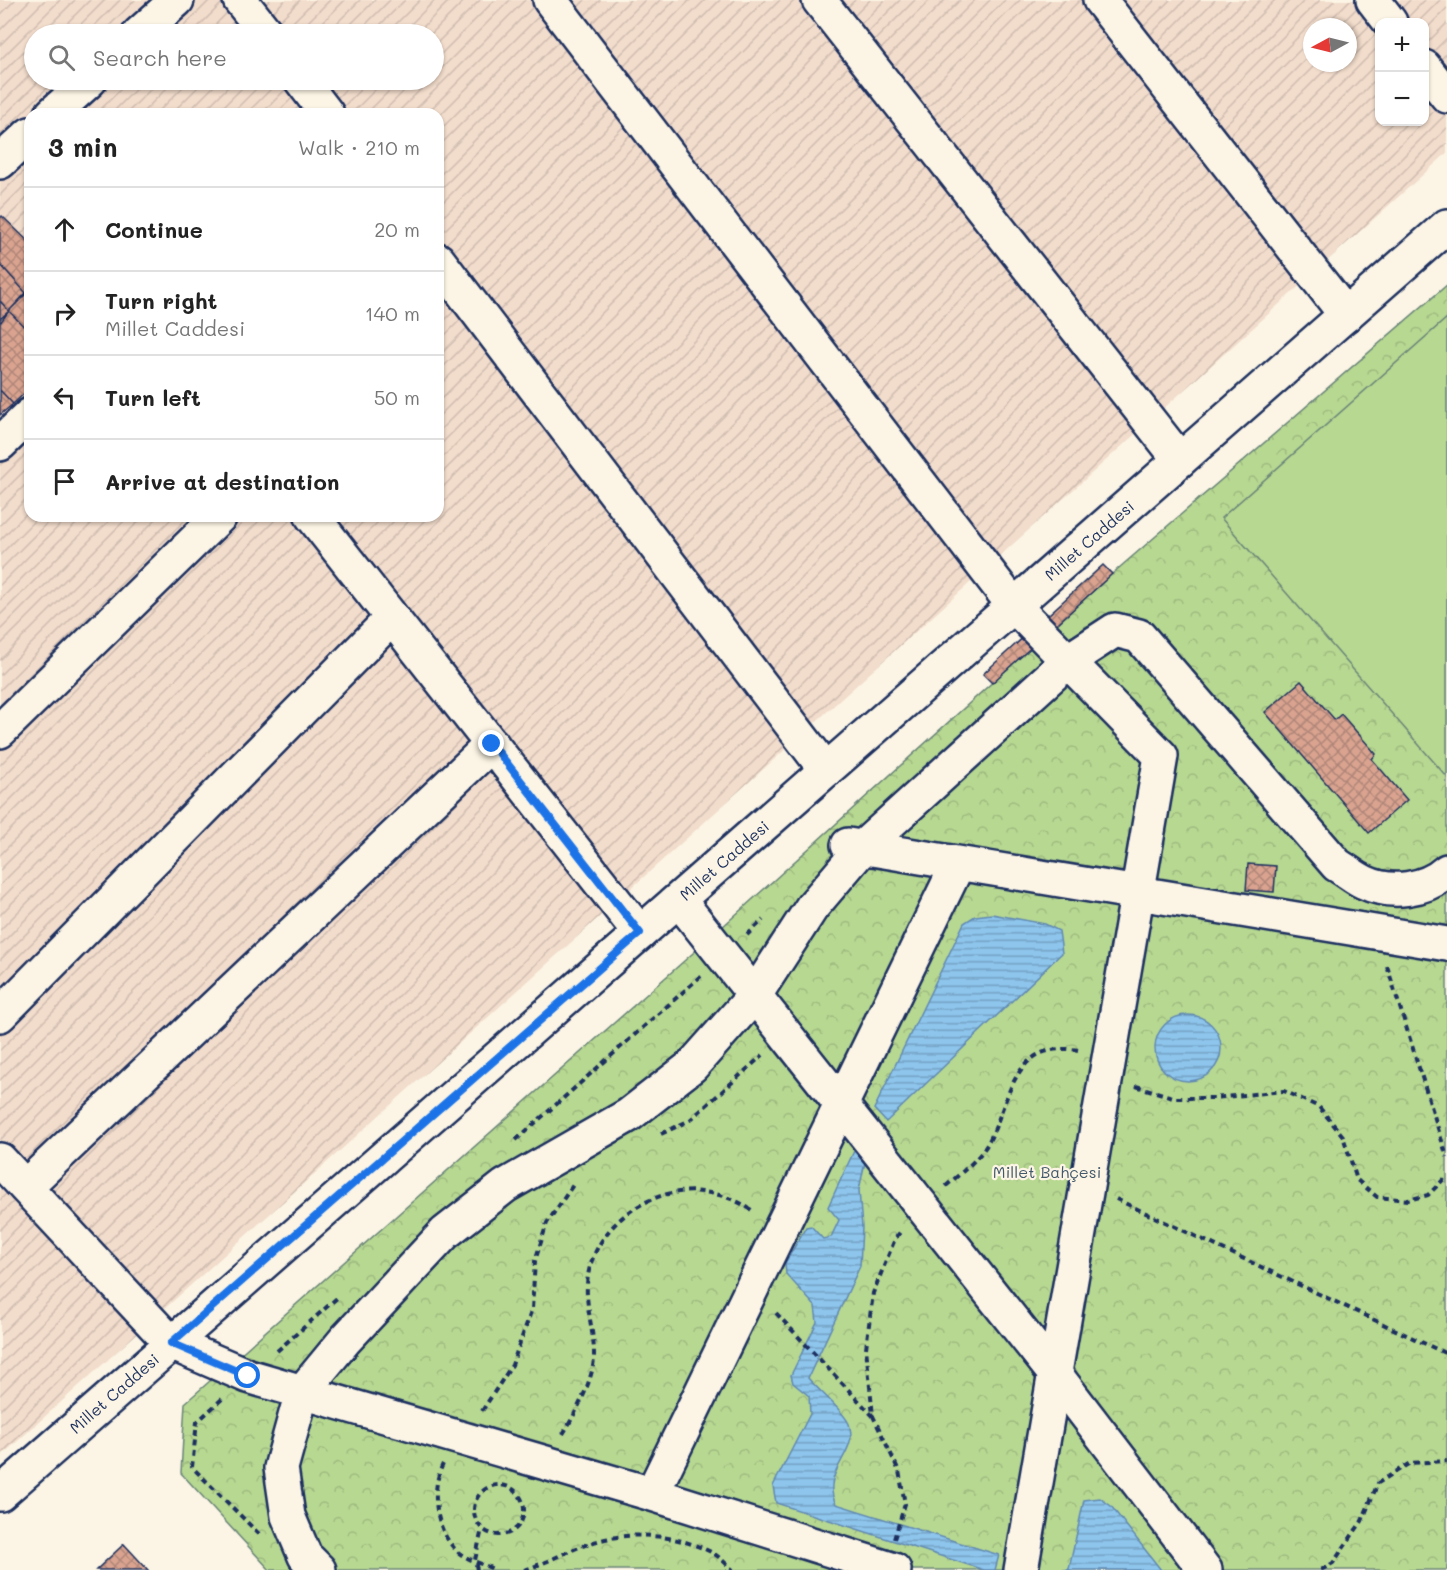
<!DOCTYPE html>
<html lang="en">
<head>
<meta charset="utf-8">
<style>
  :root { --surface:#fff; --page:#f2f2f2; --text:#222; --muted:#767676; --line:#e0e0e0 }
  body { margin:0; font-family:Mali,sans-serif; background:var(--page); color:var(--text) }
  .controls { position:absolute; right:18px; top:18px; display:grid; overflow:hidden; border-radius:12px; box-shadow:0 2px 4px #0004 }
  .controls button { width:54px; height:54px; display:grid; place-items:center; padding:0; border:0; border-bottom:2px solid var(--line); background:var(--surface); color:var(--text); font:30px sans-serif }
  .compass { position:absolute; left:1303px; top:18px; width:54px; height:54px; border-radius:50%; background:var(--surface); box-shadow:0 2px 4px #0004; rotate:263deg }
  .stop { position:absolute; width:18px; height:18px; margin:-14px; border:4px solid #1a73e8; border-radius:50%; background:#fff }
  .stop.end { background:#1a73e8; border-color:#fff; box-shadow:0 2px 6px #0008 }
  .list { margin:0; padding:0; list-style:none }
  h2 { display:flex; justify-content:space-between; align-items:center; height:78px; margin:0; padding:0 24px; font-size:26px }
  h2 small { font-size:20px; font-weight:400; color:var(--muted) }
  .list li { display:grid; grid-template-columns:39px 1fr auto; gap:18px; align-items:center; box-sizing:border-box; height:84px; padding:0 24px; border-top:2px solid var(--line) }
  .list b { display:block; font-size:22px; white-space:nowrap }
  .list p { margin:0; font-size:20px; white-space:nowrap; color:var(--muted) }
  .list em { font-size:20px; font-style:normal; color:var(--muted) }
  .icon { flex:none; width:33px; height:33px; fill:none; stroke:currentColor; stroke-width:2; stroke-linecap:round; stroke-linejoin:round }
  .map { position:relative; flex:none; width:1447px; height:1570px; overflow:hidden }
  .search { position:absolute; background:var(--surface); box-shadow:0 2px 4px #0004; left:24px; top:24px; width:420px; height:66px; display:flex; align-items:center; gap:15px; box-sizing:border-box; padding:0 21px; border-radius:33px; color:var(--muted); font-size:22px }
  .panel { position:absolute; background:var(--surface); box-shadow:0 2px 4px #0004; left:24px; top:108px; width:420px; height:414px; border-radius:18px }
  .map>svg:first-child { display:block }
  .industrial { fill:url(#industrial-furrows); fill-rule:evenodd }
  .forest { fill:url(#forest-crowns); stroke:#698478; stroke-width:1.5 }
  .pitch { fill:#b7d891; stroke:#698478; stroke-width:1.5 }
  .water { fill:url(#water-rules); stroke:#6089b3; stroke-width:1.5 }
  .building { fill:url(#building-cross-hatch); stroke:#1b2f5e; stroke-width:1.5 }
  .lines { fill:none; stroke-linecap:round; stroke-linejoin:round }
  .street-casing { stroke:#1b2f5e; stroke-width:38 }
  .secondary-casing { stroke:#1b2f5e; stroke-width:38 }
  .path { stroke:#1b2f5e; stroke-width:4; stroke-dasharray:6 4.5; stroke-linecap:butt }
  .street { stroke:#fcf5e5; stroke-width:33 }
  .secondary { stroke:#fcf5e5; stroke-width:33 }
  .route { stroke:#1a73e8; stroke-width:8 }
  .labels { text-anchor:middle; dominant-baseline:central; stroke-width:4.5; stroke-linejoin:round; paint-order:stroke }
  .street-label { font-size:16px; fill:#1b2f5e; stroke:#fcf5e5 }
  .park-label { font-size:16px; fill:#42596b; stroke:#fcf5e5 }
</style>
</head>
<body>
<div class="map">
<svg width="1447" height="1570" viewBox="0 0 1447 1570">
  <defs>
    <pattern id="industrial-furrows" width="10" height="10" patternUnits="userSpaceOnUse" patternTransform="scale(1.5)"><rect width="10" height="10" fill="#f2dccb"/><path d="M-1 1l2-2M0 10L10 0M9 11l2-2" fill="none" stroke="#cfbdb1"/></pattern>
    <pattern id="forest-crowns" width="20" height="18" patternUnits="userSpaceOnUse" patternTransform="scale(1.5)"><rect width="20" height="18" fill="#b7d891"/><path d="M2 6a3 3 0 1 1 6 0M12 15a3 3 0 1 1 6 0" fill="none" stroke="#9dba7f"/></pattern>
    <pattern id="water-rules" width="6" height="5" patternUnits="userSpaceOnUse" patternTransform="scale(1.5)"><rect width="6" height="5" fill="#8ec5ec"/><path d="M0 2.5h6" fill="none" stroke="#73a0c2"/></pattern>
    <pattern id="building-cross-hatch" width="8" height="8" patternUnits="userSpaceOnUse" patternTransform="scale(1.5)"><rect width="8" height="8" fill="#d9a38f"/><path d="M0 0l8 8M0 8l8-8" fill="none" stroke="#af8578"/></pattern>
  </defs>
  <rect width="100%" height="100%" fill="#fcf5e5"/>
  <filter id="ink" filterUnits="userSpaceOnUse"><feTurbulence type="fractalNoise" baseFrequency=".0167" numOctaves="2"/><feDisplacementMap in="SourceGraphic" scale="12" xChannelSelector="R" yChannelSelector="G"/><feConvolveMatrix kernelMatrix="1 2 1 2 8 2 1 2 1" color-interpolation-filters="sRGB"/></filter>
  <g filter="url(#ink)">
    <path class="industrial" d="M0,0H1447V153L0,1457ZM1380,22H1424V122H1380ZM1312,27H1348V63H1312ZM34,34H434V80H34ZM30,114H438V516H30Z"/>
    <path class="forest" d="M1447,285V1570H270L181,1473L185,1403L710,938L1112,574Z"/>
    <path class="pitch" d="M1447,318V777L1221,518Z"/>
    <path class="water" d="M992,914L1045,924L1059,931L1062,953L886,1122L874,1109L964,923L975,916Z
      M1155 1048a33 33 0 1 1 66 0a33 33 0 1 1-66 0Z
      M854,1151L865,1162L859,1190L862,1227L860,1266L808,1378C818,1390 844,1411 849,1424C860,1453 819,1472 836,1504L999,1555L995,1570H984L776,1503L773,1486L810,1414L809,1396L793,1383L791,1375L817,1322L815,1306L786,1274L785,1263L806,1227L811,1226L823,1239L831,1237L839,1220L828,1207Z
      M1100,1498L1111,1506L1161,1570H1064L1069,1569L1084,1500Z"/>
    <path class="building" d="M2,216L30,243V290L26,293L0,264V218Z
      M0,264L26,293L9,311L0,301Z
      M29,291L30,292V333L9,311Z
      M0,301L9,311L0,323Z
      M9,311L30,333V388L13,404L0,390V319Z
      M0,390L13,404L0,415Z
      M1103,565L1112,574L992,683L983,674Z
      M1301,681L1335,720L1341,714L1376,754L1372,759L1407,800L1369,833L1265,712Z
      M1248,864L1276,866L1274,892L1246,890Z
      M124,1544L148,1570H96Z"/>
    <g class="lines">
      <defs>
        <path id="street" d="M240,0L267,34
          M550,0L1014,606L1161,756L1021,1570
          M819,0L1180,460
          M1100,0L1346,315
          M1373,0L1390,22
          M1424,67L1447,96
          M301,80L327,114
          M438,260L826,770
          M0,444L30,415
          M312,516L640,933
          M0,731L220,516
          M848,845L1447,944
          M679,900L1055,1374L1205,1570
          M0,1015L392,618
          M0,1160L171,1343L248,1376L652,1494L894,1570
          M25,1187L492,744
          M652,1494L958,864
          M319,1570L305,1556L288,1516L281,1468L302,1392L345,1340L445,1233L505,1186L629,1115L692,1066L755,995L812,907L863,847L1069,660L1115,630L1139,636L1337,865C1346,870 1355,878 1364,882C1391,895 1426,890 1447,871"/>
        <path id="secondary" d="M139,34L177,0
          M52,114L90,80
          M0,162L30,134
          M0,1494L1447,226"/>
      </defs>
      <use href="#street" class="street-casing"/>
      <use href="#secondary" class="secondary-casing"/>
      <path class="path" d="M747,935L763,920
        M1387,966L1447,1157
        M1136,1086L1176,1098H1214L1284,1091L1319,1107L1343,1136L1357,1180L1377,1197L1408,1200L1428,1195L1447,1176
        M661,1134L690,1120L763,1055
        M516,1140L701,976
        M946,1186C960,1174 979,1159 988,1143C1011,1100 1011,1040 1078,1050
        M1116,1199L1447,1354
        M776,1313L873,1416
        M277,1351L337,1298
        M222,1399L197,1422L192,1467L260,1535
        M482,1411L512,1365L532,1309L535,1261L547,1223L573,1185
        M563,1434C575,1415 595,1377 594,1354C594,1335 588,1315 587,1295C584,1246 623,1205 668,1194C697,1187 731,1194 754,1212
        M443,1464C430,1490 435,1530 457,1551C466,1560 484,1564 495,1570
        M474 1510a25 25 0 1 1 50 0a25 25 0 1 1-50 0Z
        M894,1539L905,1504L899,1471L873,1416L866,1348L873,1293L895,1239L901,1231
        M477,1570L475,1560L482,1529
        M524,1570C544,1564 561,1554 580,1547C621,1530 671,1532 711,1552C719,1556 726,1564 733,1570
        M1321,1570L1333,1563L1362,1521L1378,1483L1410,1463L1447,1461"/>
      <use href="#street" class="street"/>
      <use href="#secondary" class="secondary"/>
    </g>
  </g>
  <g class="lines" filter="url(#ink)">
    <path class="route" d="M248,1376L171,1343L640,933L492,744"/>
  </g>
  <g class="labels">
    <g class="street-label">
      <text transform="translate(1089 540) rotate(-41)">Millet Caddesi</text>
      <text transform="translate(724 860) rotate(-41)">Millet Caddesi</text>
      <text transform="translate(114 1393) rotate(-41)">Millet Caddesi</text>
    </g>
    <g class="park-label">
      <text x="1047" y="1171">Millet Bahçesi</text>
    </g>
  </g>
</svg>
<div class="controls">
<button>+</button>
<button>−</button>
</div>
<svg class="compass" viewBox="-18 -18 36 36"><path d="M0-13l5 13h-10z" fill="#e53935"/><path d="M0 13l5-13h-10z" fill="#767676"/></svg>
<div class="stop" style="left:248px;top:1376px"></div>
<div class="stop end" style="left:492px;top:744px"></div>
<div class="search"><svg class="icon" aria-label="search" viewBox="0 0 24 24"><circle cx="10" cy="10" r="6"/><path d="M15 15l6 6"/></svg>Search here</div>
<section class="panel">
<h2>3 min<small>Walk · 210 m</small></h2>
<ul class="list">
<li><svg class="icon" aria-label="ahead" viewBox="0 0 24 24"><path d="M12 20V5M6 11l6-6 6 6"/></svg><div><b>Continue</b></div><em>20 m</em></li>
<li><svg class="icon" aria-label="right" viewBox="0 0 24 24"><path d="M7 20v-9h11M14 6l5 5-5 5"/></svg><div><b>Turn right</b><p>Millet Caddesi</p></div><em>140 m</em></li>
<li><svg class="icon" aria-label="left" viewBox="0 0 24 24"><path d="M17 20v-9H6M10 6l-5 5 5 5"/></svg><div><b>Turn left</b></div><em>50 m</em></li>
<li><svg class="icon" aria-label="arrive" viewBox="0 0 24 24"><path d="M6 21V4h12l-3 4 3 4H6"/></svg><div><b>Arrive at destination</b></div></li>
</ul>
</section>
</div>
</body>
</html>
